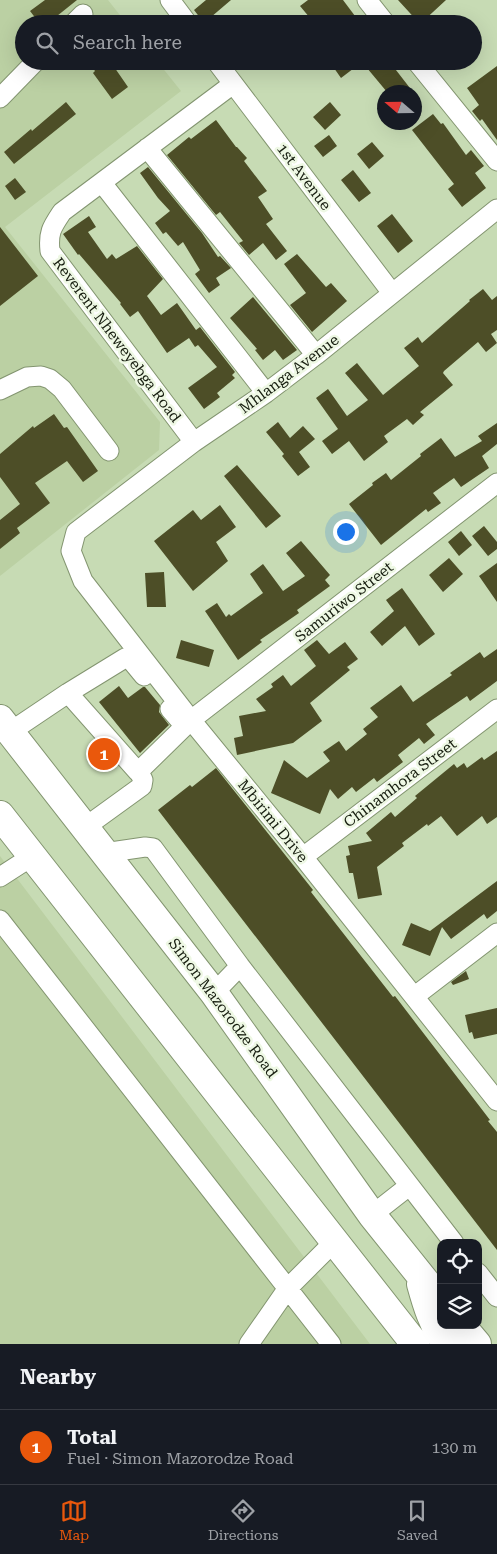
<!DOCTYPE html>
<html lang="en">
<head>
<meta charset="utf-8">
<style>
  :root { --surface:#171b24; --page:#20242c; --text:#f1f3f6; --muted:#9ea1a6; --line:#363941; --accent:#ea580c }
  body { margin:0; font-family:"Roboto Serif",serif; background:var(--page); color:var(--text) }
  .controls { position:absolute; right:15px; bottom:15px; display:grid; overflow:hidden; border-radius:10px; box-shadow:0 5px 20px #0002 }
  .controls button { width:45px; height:45px; display:grid; place-items:center; padding:0; border:0; border-bottom:1px solid var(--line); background:var(--surface); color:var(--text); font:25px sans-serif }
  .compass { position:absolute; left:377px; top:85px; width:45px; height:45px; border-radius:50%; background:var(--surface); box-shadow:0 5px 20px #0002; rotate:290deg }
  .you { position:absolute; left:345px; top:531px; width:18px; height:18px; margin:-12px; border:4px solid #fff; border-radius:50%; background:#1a73e8; box-shadow:0 0 0 8px #1a73e833 }
  .badge { display:grid; place-items:center; width:32px; height:32px; border-radius:50%; background:var(--accent); color:#fff; font-size:16px; font-weight:700 }
  .pin { position:absolute; translate:-50% -50%; border:2px solid #fff; box-shadow:0 1px 5px #0006 }
  .list { margin:0; padding:0; list-style:none }
  h2 { display:flex; justify-content:space-between; align-items:center; height:65px; margin:0; padding:0 20px; font-size:21px }
  h2 small { font-size:16px; font-weight:400; color:var(--muted) }
  .list li { display:grid; grid-template-columns:32px 1fr auto; gap:15px; align-items:center; box-sizing:border-box; height:75px; padding:0 20px; border-top:1px solid var(--line) }
  .list b { display:block; font-size:19px; white-space:nowrap }
  .list p { margin:0; font-size:16px; white-space:nowrap; color:var(--muted) }
  .list em { font-size:16px; font-style:normal; color:var(--muted) }
  .icon { flex:none; width:28px; height:28px; fill:none; stroke:currentColor; stroke-width:2; stroke-linecap:round; stroke-linejoin:round }
  .map { position:relative; flex:none; width:497px; height:1344px; overflow:hidden }
  .search { position:absolute; background:var(--surface); box-shadow:0 5px 20px #0002; left:15px; right:15px; top:15px; height:55px; display:flex; align-items:center; gap:12px; box-sizing:border-box; padding:0 18px; border-radius:28px; color:var(--muted); font-size:19px }
  .sheet { height:140px; background:var(--surface) }
  nav { display:flex; justify-content:space-around; align-items:center; box-sizing:border-box; height:70px; border-top:1px solid var(--line); background:var(--surface); font-size:14px; color:var(--muted) }
  nav a { display:grid; justify-items:center; gap:2px }
  nav .on { color:var(--accent) }
  .map>svg:first-child { display:block }
  .built { fill:#bbd0a3 }
  .building { fill:#4d4e27 }
  .lines { fill:none; stroke-linecap:round; stroke-linejoin:round }
  .minor-casing { stroke:#839570; stroke-width:21 }
  .highway-casing { stroke:#839570; stroke-width:30 }
  .minor { stroke:#fff; stroke-width:19 }
  .highway { stroke:#fff; stroke-width:28 }
  .labels { text-anchor:middle; dominant-baseline:central; stroke-width:5; stroke-linejoin:round; paint-order:stroke }
  .street-label { font-size:15px; fill:#161d0f; stroke:#eef8e4 }
</style>
</head>
<body>
<div class="map">
<svg width="497" height="1344" viewBox="0 0 497 1344">
  <rect width="100%" height="100%" fill="#c7dbb4"/>
  <path class="built" d="M0,0H108L127,24H24V61H157L181,91L5,227L160,422L159,450L0,576Z
    M0,856L370,1344H0Z"/>
  <path class="building" d="M45,0H77L47,24H40L30,11Z
    M206,0H231L204,23L194,10Z
    M308,0H343L361,24H315L300,6Z
    M398,0H446L420,24Z
    M88,61H110L128,87L112,99L93,73L95,71Z
    M329,61H389L413,92H387L362,62L341,78Z
    M497,66V140L482,119L480,121L472,111L479,105L467,88Z
    M66,102L76,114L14,164L4,152L31,129L32,131Z
    M330,102L341,115L325,130L313,117Z
    M433,114L441,124L443,123L466,155L471,150L484,166L475,173L486,188L462,207L448,189L454,184L412,130Z
    M216,120L236,147H237L247,158L244,161L267,191L258,197L273,219L266,224L287,251L276,260L263,243L249,255L239,243L243,241L220,212L216,215L167,155L189,137L191,139Z
    M329,135L337,146L323,157L314,146Z
    M372,142L384,156L369,169L357,154Z
    M148,167L202,233L218,257L220,256L231,268L216,278L220,285L209,293L195,274L200,270L183,242L178,246L166,232L163,234L155,223L170,211L158,198L140,173Z
    M353,170L371,193L359,202L341,180Z
    M15,178L26,192L15,200L5,186Z
    M392,214L413,241L398,253L377,226Z
    M89,216L96,227L88,232L107,259L112,254L116,259L137,246L163,279L147,296L161,315L177,303L196,330L200,327L235,372L232,375L235,378L217,393L220,397L204,409L188,388L217,367L198,345L195,347L189,338L167,353L138,311L130,317L120,304L121,303L79,254L78,255L63,234Z
    M0,227L38,276L0,306Z
    M297,254L326,287L331,283L347,301L312,332L290,305L306,293L284,264Z
    M483,289L492,300L497,296V330L491,334L497,343L486,352L478,342L444,371L443,373L453,385L420,412L424,415L413,425L407,419L384,436L388,442L364,461L349,441L332,454L322,441L338,429L316,398L328,389L347,416L368,400L345,373L357,363L383,395L419,366L404,348L418,337L422,343L470,301L469,300Z
    M253,297L297,350L283,360L275,350L263,360L255,350L257,349L230,318Z
    M54,414L64,428L67,427L98,471L83,482L67,461L35,483L50,503L17,528L20,533L0,549V520L20,504L0,477V454L33,426L34,428Z
    M278,422L290,438L303,426L315,439L299,452L310,467L298,476L282,456L284,454L266,432Z
    M497,423V444L482,456L489,468L461,487L454,478L433,493L441,503L428,512L426,509L381,545L349,504L373,485L372,483L386,473L391,480L421,456L420,454L441,438L455,457L482,441L478,436Z
    M237,465L281,516L266,528L224,476Z
    M220,505L236,527L216,542L228,561L193,591L154,541L193,510L201,520Z
    M484,526L497,542V549L488,556L472,536Z
    M461,531L472,545L459,556L448,542Z
    M301,541L330,575L325,580L330,586L297,610L299,613L260,640L262,642L238,660L205,611L217,603L226,617L229,614L231,616L263,593L250,574L263,564L283,591L305,576L286,553Z
    M449,558L463,574L443,592L429,575Z
    M497,563V602L479,576Z
    M164,572L166,607H147L145,573Z
    M402,588L435,634L419,646L405,626L382,646L370,632L394,611L386,600Z
    M181,640L214,650L209,667L176,658Z
    M317,640L329,654L345,642L358,659L347,667L350,670L310,703L322,721L293,743L237,755L234,738L243,736L239,716L266,711L256,699L273,687L271,684L283,675L291,686L316,666L304,650Z
    M497,649V681L470,701L467,696L426,724L435,735L424,744L419,738L398,755L403,762L377,782L374,778L356,792L352,787L338,799L330,789L320,814L271,793L284,760L307,778L330,761L323,752L339,741L346,751L367,734L363,729L378,717L370,708L401,685L413,702L452,675L450,673L480,652L484,658Z
    M119,686L128,698L143,687H145L160,705L159,712L169,725L140,753L99,702Z
    M497,751V817L487,824L482,816L457,836L441,816L428,826L427,824L402,843L404,846L377,867L382,895L358,899L353,873H349L346,856L350,855L348,846L372,841L366,833L391,812L395,817L417,798L415,796L454,764L457,768L464,763L467,768L482,757L484,760Z
    M216,768L313,890L311,892L393,997L395,996L490,1120L488,1121L497,1132V1250L158,810L190,785L192,787Z
    M497,881V911L487,919L484,914L451,939L442,927L430,956L402,945L411,923L430,931Z
    M466,971L469,979L453,985L451,982Z
    M497,1008V1034L474,1039L472,1032L469,1033L465,1015Z"/>
  <g class="lines">
    <defs>
      <path id="minor" d="M170,0L188,24
        M367,0L386,24
        M73,24L83,14
        M216,61L392,293
        M416,61L497,161
        M0,98L36,61
        M147,148L316,355
        M102,183L266,393
        M497,209L316,355L266,393L194,442L76,532L71,551L83,581L191,720L303,857L497,1101
        M0,390L27,377L41,376L50,379L62,389L109,451
        M194,442L50,251C48,232 52,227 62,212L233,84
        M68,693L138,772L183,728V724L170,709
        M191,720L497,483
        M10,732L68,693L125,658L130,659L144,676
        M84,828L142,786L143,780L139,772
        M104,853L145,847L153,848L240,966L454,1243
        M303,857L497,709
        M0,877L31,857
        M0,920L331,1344
        M214,993L240,966
        M415,996L497,933
        M372,1215L409,1186
        M478,1273L497,1297
        M249,1344L288,1288L335,1241"/>
      <path id="highway" d="M0,719L214,993L372,1215L441,1301
        M0,815L415,1344
        M421,1284C427,1306 433,1325 446,1344
        M461,1325L477,1344"/>
    </defs>
    <use href="#minor" class="minor-casing"/>
    <use href="#highway" class="highway-casing"/>
    <use href="#minor" class="minor"/>
    <use href="#highway" class="highway"/>
  </g>
  <g class="labels">
    <g class="street-label">
      <text transform="translate(304 177) rotate(53)">1st Avenue</text>
      <text transform="translate(117 340) rotate(53)">Reverent Nheweyebga Road</text>
      <text transform="translate(289 374) rotate(-37)">Mhlanga Avenue</text>
      <text transform="translate(344 602) rotate(-38)">Samuriwo Street</text>
      <text transform="translate(400 783) rotate(-37)">Chinamhora Street</text>
      <text transform="translate(273 821) rotate(51)">Mbirimi Drive</text>
      <text transform="translate(223 1008) rotate(53)">Simon Mazorodze Road</text>
    </g>
  </g>
</svg>
<div class="controls">
<button><svg class="icon" aria-label="locate" viewBox="0 0 24 24"><circle cx="12" cy="12" r="6"/><path d="M12 2v4M12 18v4M2 12h4M18 12h4"/></svg></button>
<button><svg class="icon" aria-label="layers" viewBox="0 0 24 24"><path d="M12 4l9 5-9 5-9-5zM3 14l9 5 9-5"/></svg></button>
</div>
<svg class="compass" viewBox="-18 -18 36 36"><path d="M0-13l5 13h-10z" fill="#e53935"/><path d="M0 13l5-13h-10z" fill="#9ea1a6"/></svg>
<div class="you"></div>
<div class="pin badge" style="left:104px;top:754px">1</div>
<div class="search"><svg class="icon" aria-label="search" viewBox="0 0 24 24"><circle cx="10" cy="10" r="6"/><path d="M15 15l6 6"/></svg>Search here</div>
</div>
<section class="sheet">
<h2>Nearby<small></small></h2>
<ul class="list">
<li><span class="badge">1</span><div><b>Total</b><p>Fuel · Simon Mazorodze Road</p></div><em>130 m</em></li>
</ul>
</section>
<nav>
<a class="on"><svg class="icon" aria-label="map" viewBox="0 0 24 24"><path d="M3 6l6-2 6 2 6-2v14l-6 2-6-2-6 2zM9 4v14M15 6v14"/></svg>Map</a>
<a><svg class="icon" aria-label="directions" viewBox="0 0 24 24"><path d="M12 3l9 9-9 9-9-9zM9 14v-3h6M13 9l2 2-2 2"/></svg>Directions</a>
<a><svg class="icon" aria-label="saved" viewBox="0 0 24 24"><path d="M7 4h10v16l-5-4-5 4z"/></svg>Saved</a>
</nav>
</body>
</html>
